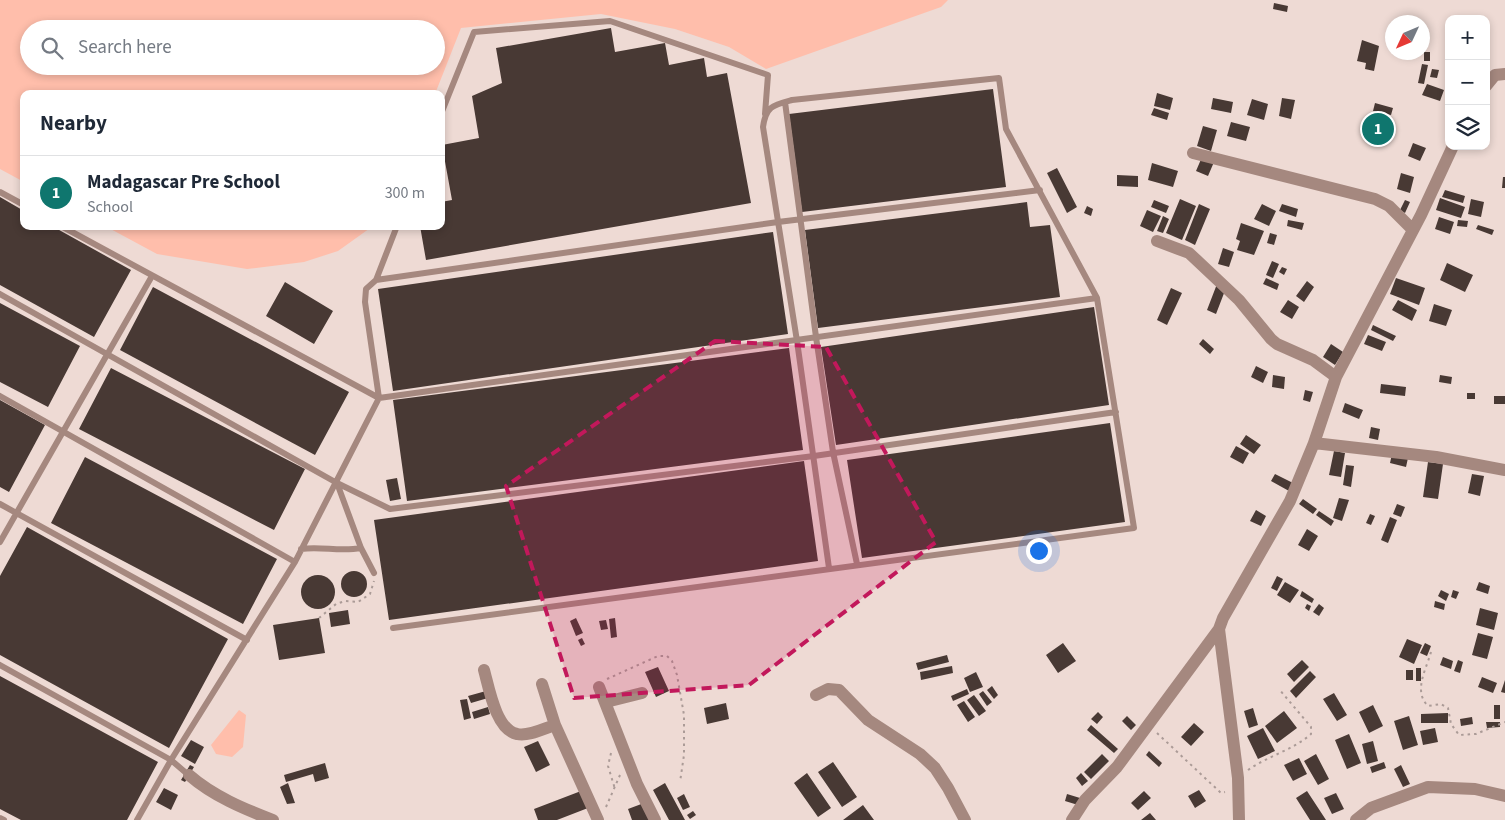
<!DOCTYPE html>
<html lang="en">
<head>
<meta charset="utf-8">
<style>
  :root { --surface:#fff; --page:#f6f6f7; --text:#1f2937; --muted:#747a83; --line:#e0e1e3; --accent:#0f766e }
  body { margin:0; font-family:"Source Sans 3",sans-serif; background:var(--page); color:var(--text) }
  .controls { position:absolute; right:15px; top:15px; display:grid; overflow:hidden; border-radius:10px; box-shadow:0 2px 8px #0003 }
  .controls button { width:45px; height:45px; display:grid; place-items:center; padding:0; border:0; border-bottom:1px solid var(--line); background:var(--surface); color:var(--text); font:25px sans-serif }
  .compass { position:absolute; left:1385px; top:15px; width:45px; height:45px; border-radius:50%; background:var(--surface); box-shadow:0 2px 8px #0003; rotate:226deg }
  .you { position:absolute; left:1038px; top:550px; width:18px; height:18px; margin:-12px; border:4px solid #fff; border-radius:50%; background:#1a73e8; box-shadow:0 0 0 8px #1a73e833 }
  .badge { display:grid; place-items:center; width:32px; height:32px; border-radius:50%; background:var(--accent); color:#fff; font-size:16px; font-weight:700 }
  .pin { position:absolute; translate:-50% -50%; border:2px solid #fff; box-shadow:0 1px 5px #0006 }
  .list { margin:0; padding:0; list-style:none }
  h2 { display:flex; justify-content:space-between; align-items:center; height:65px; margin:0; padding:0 20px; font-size:21px }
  h2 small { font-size:16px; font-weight:400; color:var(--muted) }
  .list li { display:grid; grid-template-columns:32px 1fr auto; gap:15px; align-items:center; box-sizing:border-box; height:75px; padding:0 20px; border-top:1px solid var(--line) }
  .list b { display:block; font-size:19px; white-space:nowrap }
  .list p { margin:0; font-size:16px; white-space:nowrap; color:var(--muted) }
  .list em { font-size:16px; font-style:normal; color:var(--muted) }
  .icon { flex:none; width:28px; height:28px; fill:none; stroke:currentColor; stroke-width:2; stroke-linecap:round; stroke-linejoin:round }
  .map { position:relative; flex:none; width:1505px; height:820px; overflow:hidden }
  .search { position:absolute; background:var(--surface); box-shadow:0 2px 8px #0003; left:20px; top:20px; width:425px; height:55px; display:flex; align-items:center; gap:12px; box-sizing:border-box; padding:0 18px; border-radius:28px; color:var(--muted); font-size:19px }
  .panel { position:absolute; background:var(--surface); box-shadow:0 2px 8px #0003; left:20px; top:90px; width:425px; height:140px; border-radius:10px }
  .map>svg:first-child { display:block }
  .green { fill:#ffbeab; fill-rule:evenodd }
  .building { fill:#483934 }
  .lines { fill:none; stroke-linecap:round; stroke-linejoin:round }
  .path { stroke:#ab9b97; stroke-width:2; stroke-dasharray:2.5 4; stroke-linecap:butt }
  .lane { stroke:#a5887f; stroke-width:6 }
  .street { stroke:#a5887f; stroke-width:12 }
  .marked { fill:#c2185b; fill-opacity:0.2; stroke:#c2185b; stroke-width:4; stroke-dasharray:10 6; stroke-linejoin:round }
</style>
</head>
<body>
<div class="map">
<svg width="1505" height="820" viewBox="0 0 1505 820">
  <rect width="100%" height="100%" fill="#eedad4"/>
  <path class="green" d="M0,0H948L941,7L766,69L729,47L675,29L601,14L461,28L435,94H24V182L0,169ZM29,29H436V66H29Z
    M105,226H373L338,251L304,262L247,269L157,254Z
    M239,710L246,715L243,747L232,757L216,754L211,745Z"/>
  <path class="building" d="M1274,3L1288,6L1287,12L1273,9Z
    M611,28L615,52L665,43L669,65L704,58L707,77L727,73L751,203L426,260L420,226H441V202L452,200L442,145L479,138L472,96L502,83L496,48Z
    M1362,40L1379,46L1374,71L1365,69L1366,63L1357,61Z
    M1424,52H1430V61H1424Z
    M1422,64L1428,65L1424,84L1418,83Z
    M1432,69L1439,70L1437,78L1430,77Z
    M1427,84L1444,90L1440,101L1422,95Z
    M993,89L1006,187L802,212L789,114Z
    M1157,93L1173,98L1170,110L1154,106Z
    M1213,98L1233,102L1231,113L1211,109Z
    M1282,98L1295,100L1291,119L1279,116Z
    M1252,99L1268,104L1264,120L1247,115Z
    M1375,103L1393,108L1391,115L1373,111Z
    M1154,108L1169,113L1167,120L1151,115Z
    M1231,122L1250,127L1246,141L1227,136Z
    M1372,124L1392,130L1388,142L1369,136Z
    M1203,126L1217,130L1211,151L1197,146Z
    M1413,143L1426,148L1420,161L1408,156Z
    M1202,157L1214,162L1208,176L1196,171Z
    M1152,163L1178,171L1173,187L1148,180Z
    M1057,168L1077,207L1067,213L1047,173Z
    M1401,173L1414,177L1410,193L1397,189Z
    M1117,175L1138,176V187L1117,186Z
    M1503,177H1505V188H1502Z
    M1445,190L1465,196L1463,203L1442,197Z
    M0,197L24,211V226H52L131,270L94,337L0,285Z
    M1440,198L1465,207L1461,218L1436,210Z
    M1180,199L1196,206L1182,240L1166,233Z
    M1471,199L1484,202L1481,217L1468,214Z
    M1154,200L1169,206L1166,213L1151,207Z
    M1405,200L1410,202L1405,213L1400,210Z
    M1027,202L1030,227L1050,225L1060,297L818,328L805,230Z
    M1199,204L1210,209L1195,245L1185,240Z
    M1262,204L1276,211L1269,226L1254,219Z
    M1282,204L1298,209L1296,217L1279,211Z
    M1087,206L1093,209L1091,216L1084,213Z
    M1147,210L1161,216L1153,232L1140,226Z
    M1163,216L1169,219L1163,233L1157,231Z
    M1439,217L1454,222L1450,234L1435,229Z
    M1288,220L1304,223L1302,230L1287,226Z
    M1458,220L1468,221L1467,227L1457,226Z
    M1241,223L1264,231L1254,255L1237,250L1240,241L1236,239Z
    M1478,225L1494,230L1492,235L1476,229Z
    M773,232L788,334L393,391L378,289Z
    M1270,233L1277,235L1274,245L1267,243Z
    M1223,248L1234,252L1229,267L1218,264Z
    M1272,261L1279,264L1273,278L1266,275Z
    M1447,263L1473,275L1465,292L1440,280Z
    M1282,267L1287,269L1284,275L1279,272Z
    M1266,278L1279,284L1277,290L1263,284Z
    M1396,278L1425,288L1419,305L1390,294Z
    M1307,281L1314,287L1304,302L1296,296Z
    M285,282L333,311L314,344L266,316Z
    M1217,284L1226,288L1216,314L1207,310Z
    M153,287L349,392L315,455L120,350Z
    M1171,288L1182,293L1167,325L1157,320Z
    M1288,300L1299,307L1292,319L1280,312Z
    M1398,300L1417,310L1412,321L1392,310Z
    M0,303L80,346L48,407L0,382Z
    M1434,304L1452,310L1446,326L1429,321Z
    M1094,307L1109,405L836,445L821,347Z
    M1373,325L1396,336L1393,341L1371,330Z
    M1368,335L1386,342L1382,351L1364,344Z
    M1203,339L1214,349L1210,354L1199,344Z
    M1331,344L1343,352L1335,365L1323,357Z
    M789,348L803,450L407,501L393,400Z
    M1256,366L1268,372L1263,383L1251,377Z
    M111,368L305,469L274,530L79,429Z
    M1273,375L1285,377L1284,389L1272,387Z
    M1440,375L1452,377L1451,384L1439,382Z
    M1381,384L1406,387L1405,396L1380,393Z
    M1305,390L1313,392L1310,402L1303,400Z
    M1467,393H1475V399H1467Z
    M1494,396H1505V404H1494Z
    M0,400L45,425L9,492L0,487Z
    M1345,403L1363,410L1359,419L1342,412Z
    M1110,423L1125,522L862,558L847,460Z
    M1371,427L1380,429L1378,440L1369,438Z
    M1246,435L1261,445L1254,454L1240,444Z
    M1236,446L1249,453L1243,464L1230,457Z
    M1334,451L1345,453L1341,477L1329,475Z
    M1392,454L1408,458L1406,467L1390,463Z
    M85,457L277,559L243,624L51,523Z
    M804,461L818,561L389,620L374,520Z
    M1428,462L1443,464L1438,499L1423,497Z
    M1346,465L1354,466L1351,487L1343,485Z
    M1275,474L1293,483L1289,491L1271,481Z
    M1472,474L1484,476L1480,496L1468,493Z
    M397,478L401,499L390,501L386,480Z
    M1339,498L1349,500L1342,521L1333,518Z
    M1303,499L1317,509L1313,514L1299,504Z
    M1397,504L1405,507L1401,517L1393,514Z
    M1256,510L1266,516L1261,526L1250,521Z
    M1319,511L1334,521L1331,526L1316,515Z
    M1370,514L1375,516L1371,525L1366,523Z
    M1390,517L1397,520L1388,543L1381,540Z
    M27,527L228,639L169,748L0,655V576Z
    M1307,529L1318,536L1309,551L1298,545Z
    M341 584a13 13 0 1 1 26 0a13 13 0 1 1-26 0Z
    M301 592a17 17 0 1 1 34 0a17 17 0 1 1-34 0Z
    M1277,576L1283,579L1277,591L1271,588Z
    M1285,582L1299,590L1290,603L1277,595Z
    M1479,582L1490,586L1488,594L1476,590Z
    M1441,590L1449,594L1446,601L1438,596Z
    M1453,590L1459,592L1456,599L1451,597Z
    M1302,591L1314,599L1312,603L1300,596Z
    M1435,601L1445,604L1444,610L1434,607Z
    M1307,604L1311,606L1309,611L1305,608Z
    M1319,604L1324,608L1319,616L1313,612Z
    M1480,608L1498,613L1494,630L1476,625Z
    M348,610L350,624L331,627L329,613Z
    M319,618L325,653L279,660L273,625Z
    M576,618L583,633L576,636L570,621Z
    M615,618L617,637L611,638L609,619Z
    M606,620L608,629L601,630L599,621Z
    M1478,633L1493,637L1487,659L1472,655Z
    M582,638L585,644L581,646L578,640Z
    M1407,639L1422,645L1414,664L1399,657Z
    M1063,643L1076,661L1058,673L1046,655Z
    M1425,643L1431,646L1427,656L1420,653Z
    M947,655L949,662L918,670L916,663Z
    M1443,657L1453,661L1451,669L1440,665Z
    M1302,660L1309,667L1294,682L1287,674Z
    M1458,660L1463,662L1460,673L1454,671Z
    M952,666L953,673L921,680L920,672Z
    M658,667L669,691L656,697L645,672Z
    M1416,668H1421V681H1416Z
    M1406,670H1413V680H1406Z
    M1310,671L1316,677L1296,698L1290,691Z
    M976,672L983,687L970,692L964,678Z
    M0,676L158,762L127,820H21L0,809Z
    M1482,677L1497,683L1493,693L1478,687Z
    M1505,680V693L1501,692Z
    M992,686L998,695L994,699L987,690Z
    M967,689L969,694L953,701L951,696Z
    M486,691L488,698L471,703L468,696Z
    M983,691L992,702L987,706L979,694Z
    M1334,693L1347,715L1337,721L1323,699Z
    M974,695L986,711L979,716L967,700Z
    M467,699L471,718L464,720L460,700Z
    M964,701L975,717L968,722L957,705Z
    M726,703L729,719L707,724L704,708Z
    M1373,705L1383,726L1369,733L1359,712Z
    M1494,705H1500V719H1494Z
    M488,707L490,714L474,719L472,712Z
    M1253,708L1258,725L1249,728L1244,711Z
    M1284,711L1297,728L1277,743L1265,726Z
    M1098,712L1103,717L1097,724L1091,719Z
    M1448,713V723H1421V714Z
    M1127,716L1136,725L1131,730L1122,721Z
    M1409,716L1418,745L1403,750L1394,721Z
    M1472,717L1473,724L1461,726L1460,719Z
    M1486,722H1500V727L1487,728Z
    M1194,723L1204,732L1191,746L1181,737Z
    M1091,725L1118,749L1114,753L1087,730Z
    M1263,728L1275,751L1258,759L1247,736Z
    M1435,728L1438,742L1423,745L1420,731Z
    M1349,734L1361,763L1347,769L1335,740Z
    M191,740L204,747L195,764L181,756Z
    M538,741L550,765L536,772L524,747Z
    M1373,741L1378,761L1367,764L1362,744Z
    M1149,751L1162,763L1159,767L1146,755Z
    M1102,754L1109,761L1091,779L1084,772Z
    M1316,754L1329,779L1318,785L1304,761Z
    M1299,758L1307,774L1293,781L1284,765Z
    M833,762L857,797L842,807L818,772Z
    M1384,762L1386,768L1372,773L1370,767Z
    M325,763L329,778L315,782L313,774L286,782L284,775Z
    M190,765L194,767L185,782L181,780Z
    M1401,765L1410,784L1403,787L1394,769Z
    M807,773L831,808L818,817L794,783Z
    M1081,773L1088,781L1082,786L1076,778Z
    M288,783L295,803L287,804L280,787Z
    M665,783L685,820H669L653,790Z
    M164,788L178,795L171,810L156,802Z
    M1199,790L1206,801L1195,808L1188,796Z
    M581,791L588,808L557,820H538L534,809Z
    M1144,791L1151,798L1138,810L1131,803Z
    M1307,791L1326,820H1310L1296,798Z
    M1336,793L1344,809L1332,814L1324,798Z
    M684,794L690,807L683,810L677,798Z
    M1067,794L1080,798L1078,805L1065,801Z
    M644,803L651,820H632L628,809Z
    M863,805L874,820H843Z
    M693,811L696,815L690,819L687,815Z
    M1150,813L1156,820H1141Z"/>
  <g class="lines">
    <path class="path" d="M319,618L336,604L345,601L358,602L370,594L374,581
      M1431,652C1426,670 1413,691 1428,706L1441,704L1448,708L1451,724L1459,735L1476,734L1505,722
      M607,679L658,656H667L672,661L677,675L684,715V755L680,782
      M1157,733L1221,793L1225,792
      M611,753L608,766L615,789
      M1248,770C1268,756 1293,750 1311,734V727L1279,689
      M606,807L620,775"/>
    <path class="lane" d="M785,102L816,337L833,452L857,564
      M441,114L474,32L610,21L768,75L765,114
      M0,192L24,205
      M61,226L379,398L1097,298
      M376,280L397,226
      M0,294L337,483
      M0,396L295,562
      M0,504L247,640
      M0,542L152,276
      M301,549C321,546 340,552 361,548
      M374,573L361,548L337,483L390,509L814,456L1116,412
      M393,628L1134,528L1097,298L1006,129L999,78L792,100C773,105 766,106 763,127L797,341L829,568
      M0,665L171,760L185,772
      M0,818L4,820
      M137,820L171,760L295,562L379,398L365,302L366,289L376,280L778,222L1040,190"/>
    <path class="street" d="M1486,86L1495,75L1505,74
      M1193,153L1375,199L1389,206L1413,230
      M1157,241L1189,253L1239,300L1271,339L1277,344L1313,360L1336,377
      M1314,443L1336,377L1421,215L1453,146
      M1219,629L1238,778L1239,820
      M484,670C489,688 496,730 517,734C528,737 545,728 555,725L598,820
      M542,684L555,725
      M599,687L637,784L655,820
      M816,695L828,689L839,690L868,720L920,754L935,768L948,788L965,820
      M606,702L642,693
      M189,775C213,796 244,809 273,820
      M1072,820L1085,800L1117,767L1219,629L1223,618L1290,501L1314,443L1436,457L1505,470
      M1356,820L1371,808L1428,787L1475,789L1505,796"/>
  </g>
  <path class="marked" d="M715,341L826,347L936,542L749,685L574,698L506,486Z"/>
</svg>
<div class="controls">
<button>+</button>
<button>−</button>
<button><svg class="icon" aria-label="layers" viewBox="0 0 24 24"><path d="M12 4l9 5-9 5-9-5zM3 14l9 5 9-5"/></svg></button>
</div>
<svg class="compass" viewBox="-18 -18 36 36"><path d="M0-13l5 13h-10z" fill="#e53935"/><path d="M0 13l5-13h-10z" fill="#747a83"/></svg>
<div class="you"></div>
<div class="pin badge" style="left:1378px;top:129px">1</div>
<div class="search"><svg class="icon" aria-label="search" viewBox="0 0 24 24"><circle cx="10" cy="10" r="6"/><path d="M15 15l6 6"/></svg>Search here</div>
<section class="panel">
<h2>Nearby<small></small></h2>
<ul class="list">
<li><span class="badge">1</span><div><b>Madagascar Pre School</b><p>School</p></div><em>300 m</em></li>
</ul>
</section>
</div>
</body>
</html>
